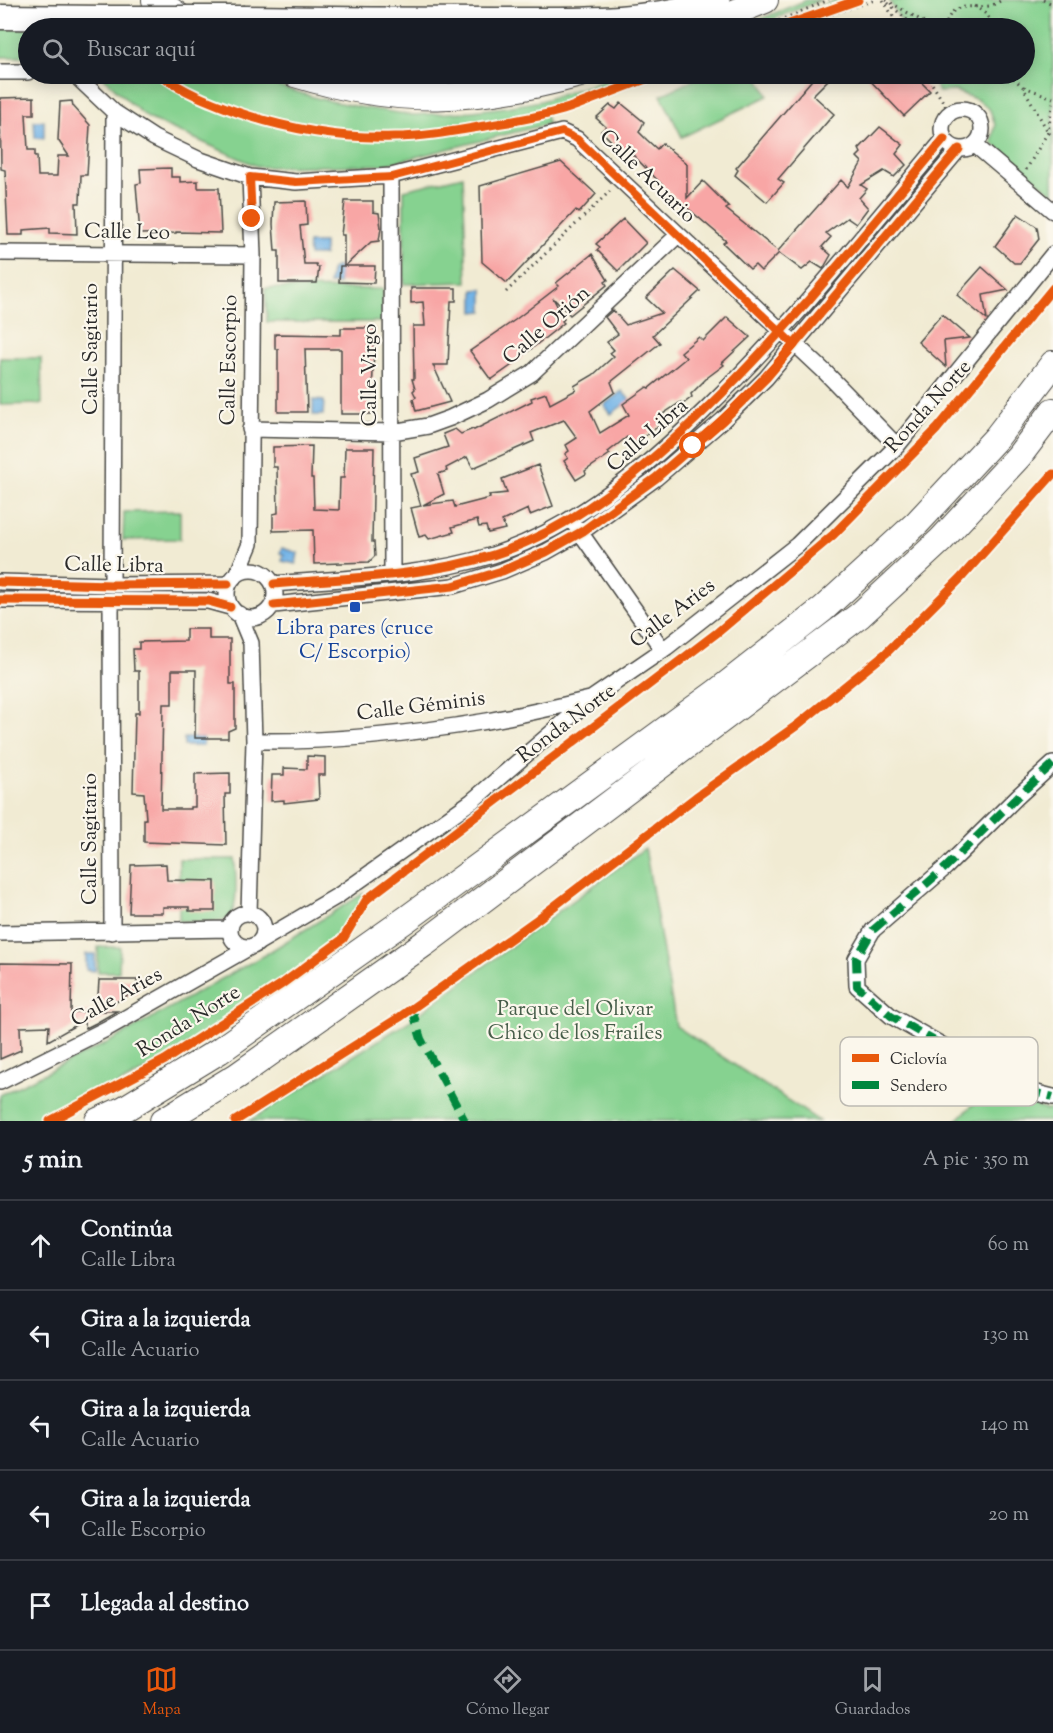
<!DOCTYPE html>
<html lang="es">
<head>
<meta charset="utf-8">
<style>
  :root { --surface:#171b24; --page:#242831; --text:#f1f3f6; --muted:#9ea1a6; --line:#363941; --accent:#ea580c }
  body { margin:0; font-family:"Sorts Mill Goudy",serif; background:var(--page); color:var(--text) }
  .stop { position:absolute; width:18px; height:18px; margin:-14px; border:4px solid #ea580c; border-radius:50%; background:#fff }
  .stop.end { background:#ea580c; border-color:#fff; box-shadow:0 2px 6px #0008 }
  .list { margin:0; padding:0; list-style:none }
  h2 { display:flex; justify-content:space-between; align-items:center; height:78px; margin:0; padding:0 24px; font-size:26px }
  h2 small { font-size:20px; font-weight:400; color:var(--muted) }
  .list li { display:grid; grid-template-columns:39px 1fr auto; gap:18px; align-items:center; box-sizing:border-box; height:90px; padding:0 24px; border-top:2px solid var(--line) }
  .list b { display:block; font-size:22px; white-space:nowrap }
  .list p { margin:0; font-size:20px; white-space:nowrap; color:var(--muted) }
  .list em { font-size:20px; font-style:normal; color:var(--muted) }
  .icon { flex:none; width:33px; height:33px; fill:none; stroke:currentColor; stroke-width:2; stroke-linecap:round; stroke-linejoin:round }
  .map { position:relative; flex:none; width:1053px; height:1121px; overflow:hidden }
  .search { position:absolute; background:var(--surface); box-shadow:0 3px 15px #0003; left:18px; right:18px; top:18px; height:66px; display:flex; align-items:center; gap:15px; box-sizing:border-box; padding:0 21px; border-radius:33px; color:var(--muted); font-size:22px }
  .sheet { height:528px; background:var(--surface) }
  nav { display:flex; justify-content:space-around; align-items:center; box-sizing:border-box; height:84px; border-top:2px solid var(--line); background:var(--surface); font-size:16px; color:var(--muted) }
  nav a { display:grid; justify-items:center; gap:3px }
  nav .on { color:var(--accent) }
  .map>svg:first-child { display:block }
  .green { fill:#86d290; stroke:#587e5e; stroke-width:1.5 }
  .water { fill:#73b4e7; stroke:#4f7089; stroke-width:1.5 }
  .building { fill:#f8a6a5 }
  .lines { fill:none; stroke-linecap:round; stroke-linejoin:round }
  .minor-casing { stroke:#494844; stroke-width:18 }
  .primary-casing { stroke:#494844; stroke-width:27 }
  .trunk-casing { stroke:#494844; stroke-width:28 }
  .path { stroke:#494844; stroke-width:3; stroke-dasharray:1.5 4.5; stroke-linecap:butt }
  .minor { stroke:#fff; stroke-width:15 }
  .primary { stroke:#fff; stroke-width:24 }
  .trunk { stroke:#fff; stroke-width:26 }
  .primary-bridge-casing { stroke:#494844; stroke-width:27; stroke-linecap:butt }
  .primary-bridge { stroke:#fff; stroke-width:24 }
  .quiet { stroke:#00873e; stroke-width:8; stroke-dasharray:15 8; stroke-linecap:butt }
  .cycleway-casing { stroke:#fbf7ec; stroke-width:13 }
  .cycleway { stroke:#e8590c; stroke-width:9 }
  .route { stroke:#ea580c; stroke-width:8 }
  .transit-dot { fill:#1a4fb4; stroke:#fbf7ec; stroke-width:2 }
  .labels { text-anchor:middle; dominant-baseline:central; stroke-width:4.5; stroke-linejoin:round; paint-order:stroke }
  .street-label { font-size:21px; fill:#2b2b2b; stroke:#fbf7ec }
  .transit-label { font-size:21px; fill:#164399; stroke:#fbf7ec }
  .park-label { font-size:21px; fill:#465d49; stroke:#fbf7ec }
  .key { fill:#fbf7ec; stroke:#bdbab2; stroke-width:1.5 }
  .key-label { font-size:16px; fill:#2b2b2b }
</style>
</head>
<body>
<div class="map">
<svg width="1053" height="1121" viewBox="0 0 1053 1121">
  <rect width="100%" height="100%" fill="#fbf7ec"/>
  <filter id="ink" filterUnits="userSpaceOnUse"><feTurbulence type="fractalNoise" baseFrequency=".0167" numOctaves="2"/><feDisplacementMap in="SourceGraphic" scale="12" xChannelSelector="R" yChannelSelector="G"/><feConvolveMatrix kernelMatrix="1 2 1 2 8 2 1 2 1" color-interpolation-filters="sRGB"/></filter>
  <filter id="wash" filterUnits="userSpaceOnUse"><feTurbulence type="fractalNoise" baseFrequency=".008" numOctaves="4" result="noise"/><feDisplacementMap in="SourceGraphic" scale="24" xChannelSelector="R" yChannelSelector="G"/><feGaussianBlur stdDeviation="1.35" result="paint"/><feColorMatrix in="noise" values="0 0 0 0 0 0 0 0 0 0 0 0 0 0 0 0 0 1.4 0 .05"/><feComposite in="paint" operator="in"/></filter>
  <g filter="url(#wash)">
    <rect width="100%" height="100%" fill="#f1ebd3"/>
    <path class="green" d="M807,0H821L769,21L765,28H738Z
      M837,0H851L782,23Z
      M889,0H1053V194L992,143L995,125L990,110L978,100L955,91L939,92L929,74H1024V28H905Z
      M0,28L28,29V57H0Z
      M100,74H247L271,84L317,98L359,107L413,115L465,112L506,107L541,101L625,74H643L544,111L548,124L383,165L259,167L148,118L130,103Z
      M335,74H538L492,83L391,85Z
      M706,74H757L768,96L682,137L661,95Z
      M463,176L467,282L404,284V190Z
      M265,288L383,289V322H267Z
      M0,358H41L42,404L0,405Z
      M180,511V539L123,540L124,512Z
      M645,848L676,1026L819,1121H249L408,1022Z
      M179,859H235C235,873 240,911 227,919C218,924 191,921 179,921Z
      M364,893L367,899L343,939L282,984L165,1060L50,1121H0V1095L111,1041L266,954Z
      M98,947H120L119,972H98Z
      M990,1088L1046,1110L1053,1109V1121H956Z"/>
    <path class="water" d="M34,121H44V138H35Z
      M308,243H324V255H309Z
      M335,267H340L339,284H329L331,271Z
      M483,289V311L474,312V290Z
      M622,391L630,400L611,414L604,405Z
      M313,400L324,401L323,415H313Z
      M282,548L298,553L296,564L282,561L284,555L280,553Z
      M184,738H203V746H184Z
      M86,954H95V971L86,970Z"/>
    <g id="blocks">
      <path class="building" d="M817,74H834L813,95L834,114L778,179L784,183L767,202L735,175L738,170L736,168Z
        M864,74H913L930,91L904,116Z
        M34,97V114H26L28,150H35V156H37L38,176H57L58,156H69L58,140L60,102L72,101L73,106L90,125L87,175H81L80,203H76L77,234L50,233V228L23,230V235H8L5,170L1,169L0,98Z
        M621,103L644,122L639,132L647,140L657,149L662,143L687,164V198L703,181L729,207L726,209L778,251L841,180L848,187L862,162L857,157L861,153L859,149L880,127L903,145L896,154L906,165L894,177L884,171L861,185L867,189L859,198L868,208L856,224L847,218L826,233L831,237L822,247L831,255L823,269L812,262L802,270L779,253L761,271L755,265L750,269L723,243L726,241L671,194L630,152L627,156L601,131L606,127L596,118L610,105L616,109Z
        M561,162L596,194L579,213L576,210L507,283L482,262L480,186Z
        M171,168V177H180V182L198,181V188H219L221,233L176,232V233L140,234L136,184L141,183L140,169Z
        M306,201L307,225L300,226L304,264H316L317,267H319L317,283H279V251H275L273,224L274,202Z
        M345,201H373V212L379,213L381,228L379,241L371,242L345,266H375L374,283L339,282L340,266H344V235H341Z
        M1018,214L1037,227L1039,239L1020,263H1014L995,246Z
        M623,219L646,243L618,271L597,250L600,247L596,244Z
        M592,254L608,280L605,282L607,285L570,315L553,298L564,319L562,321L564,323L521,357L522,358L491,380L470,351L515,320L559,286L556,283Z
        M982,267L1008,290L983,295L987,320L957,295Z
        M675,270L700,291L653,335L660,343L611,382L615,392L590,411L600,433L629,415L623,404L647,387L649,388L686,358L681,352L699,337L703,341L727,317L750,337L722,363L724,365L708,377L691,394L692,397L683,404L681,402L660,416L664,422L633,445L627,437L608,452L610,454L585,471L586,474L576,480L564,461L568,458L565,454L569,451L566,445L577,438L564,420L531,433L534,441L473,468L467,457L446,468L447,471L438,474L444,494L423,505L453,501L455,507L490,498L489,495L507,493L502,479L538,465L553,506L530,515L528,509L502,521L505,529L488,533L486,526L479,527L477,520L452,527L454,532L429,539L426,535L419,537L411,508L421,506L411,474L419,472L415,458L448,447L443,434L455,429L461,434L473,429L474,430L532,401L531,398L546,393L550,404L576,390L574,386L593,375L614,356L610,353L614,350L607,342L618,334L605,317L613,310L626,325L662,313L646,298Z
        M411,288H456V301H451L448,365H433L450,402L416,411L413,399L416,397L413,391L415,389L412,379H414L413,326H425L423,302L411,303Z
        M942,314L970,338L944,341L946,367L918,342Z
        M341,328H375L371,414H341V349H305L307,412H278V349H275V334L341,335Z
        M312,446L311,478H313L314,509L339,510L340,478H344L345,448H374L372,542H374L375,556L369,562L314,564L313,530L273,531V514L278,513L277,467H273V447Z
        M186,629H209V639H230V684H235V728L228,731V738H195L196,670H172V704H163L161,809H190V807H195V774L230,773V794H225L226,845L144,842V819H146L144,793L133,792L135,713H139V671H134L133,649H139V642L186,641Z
        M307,756L325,757V775H318L319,799L284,803V800L271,801L272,775H284V768L307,769Z
        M166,864L167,880L215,881V911H189V907H163V913H129L131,865Z
        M0,963L72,964L71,1012L97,1011L99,980H137V994H130L100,1011H117L96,1023L86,1028L83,1021L48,1041L49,1026L20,1027L21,1050L0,1059Z"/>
    </g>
  </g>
  <g filter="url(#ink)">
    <use href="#blocks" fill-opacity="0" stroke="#494844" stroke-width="1.5"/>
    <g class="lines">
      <defs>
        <path id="minor" d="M0,72H28
          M74,74L114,112L154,138L198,159L250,177L296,182L391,176L562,132L577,139L825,372L897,446
          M942 129a20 20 0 1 1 40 0a20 20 0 1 1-40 0Z
          M975,145L1053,211
          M391,176L392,574
          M0,253L253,255
          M250,429L392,432L428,426L450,418L488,400L532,373L678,235
          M575,525L663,650
          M227 594a24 24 0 1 1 48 0a24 24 0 1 1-48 0Z
          M237,575L250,544L253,255L250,177
          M0,582L112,585L228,584
          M274,584C346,578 423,577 493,555C576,528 647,467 708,407C793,324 867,231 944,139
          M112,585L114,112
          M0,600L208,601L230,607
          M111,601L112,932
          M274,605L453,586L502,571L546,552L583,531L656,478L723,420L766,378L959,149
          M239,614L251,643L254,741L249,913
          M254,741C331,742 411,734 487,721C521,715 556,707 590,699
          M1053,764L1018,796L946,867L873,930L856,959L857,986L891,1016L1017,1088L1053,1097
          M230 930a17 17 0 1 1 34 0a17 17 0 1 1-34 0Z
          M0,933L230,929
          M259,942L339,895L472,801L591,699L667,647L797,545L897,446L1053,254
          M0,1082L106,1029L252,946"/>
        <path id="primary" d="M0,17L106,18
          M245,18C329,19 412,20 496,20C569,20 647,23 717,0"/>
        <path id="trunk" d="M155,0L192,25
          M696,28L765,0
          M295,74C398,106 477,102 580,74
          M98,1121L124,1109L219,1051L408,918L717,692L823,609L917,523L997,437L1053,364
          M163,1121L237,1076L425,943L860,615L941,540L1019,456L1053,411"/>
      </defs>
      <use href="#minor" class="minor-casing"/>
      <use href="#primary" class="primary-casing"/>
      <use href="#trunk" class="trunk-casing"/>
      <path class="path" d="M883,0L900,28
        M886,0L934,28
        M1043,0L1053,4
        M888,3L916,28
        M974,6C984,12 991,16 992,28
        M776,28L773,23L829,0
        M792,28L875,0
        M945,28C952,0 965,9 989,6C994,5 998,2 1002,0
        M926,74L950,113
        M1009,74L1023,87L1048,132L1053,137
        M1024,87L1053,98
        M1026,170L1048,132L1053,100
        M506,292L610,191"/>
      <use href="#minor" class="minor"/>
      <use href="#primary" class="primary"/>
      <use href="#trunk" class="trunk"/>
      <defs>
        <path id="primary-bridge" d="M106,18H245"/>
      </defs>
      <use href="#primary-bridge" class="primary-bridge-casing"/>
      <use href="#primary-bridge" class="primary-bridge"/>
      <path class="quiet" d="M1053,764L1018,796L946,867L873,930L856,959L857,986L891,1016L1017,1088L1053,1097
        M412,1009L421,1039L465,1121"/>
      <defs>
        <path id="cycleway" d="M778,28L858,0
          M160,74C183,92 210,102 237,112C286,129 342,139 394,137C424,137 455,131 485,126C513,121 542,117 569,108C599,97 629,85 659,74
          M0,582L112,585L228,584
          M274,584C346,578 423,577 493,555C576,528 647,467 708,407C793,324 867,231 944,139
          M0,600L208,601L230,607
          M274,605L453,586L502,571L546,552L583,531L656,478L723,420L766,378L959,149
          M50,1121L165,1060L282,984L343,939L367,899L718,632L833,535L937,429L1053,288
          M235,1121L400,1017L535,921L696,797L796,726L886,653L960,579L1053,474"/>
      </defs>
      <use href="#cycleway" class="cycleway-casing"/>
      <use href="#cycleway" class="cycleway"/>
    </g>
  </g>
  <g class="lines" filter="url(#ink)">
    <path class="route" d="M252,219L250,177L296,182L392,177L562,132L577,139L794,345C762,381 729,415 693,446"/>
  </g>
  <rect class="transit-dot" x="349" y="601" width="12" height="12" rx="3"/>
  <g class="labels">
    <g class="street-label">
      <text transform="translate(647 177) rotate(44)">Calle Acuario</text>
      <text transform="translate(127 233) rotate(1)">Calle Leo</text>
      <text transform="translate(547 326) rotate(-41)">Calle Orión</text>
      <text transform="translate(92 349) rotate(-90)">Calle Sagitario</text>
      <text transform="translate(230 360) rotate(-89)">Calle Escorpio</text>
      <text transform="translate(371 375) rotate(-90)">Calle Virgo</text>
      <text transform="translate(929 407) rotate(-48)">Ronda Norte</text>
      <text transform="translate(648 436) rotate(-41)">Calle Libra</text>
      <text transform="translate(114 566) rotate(1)">Calle Libra</text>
      <text transform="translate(673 614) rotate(-37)">Calle Aries</text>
      <text transform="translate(421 707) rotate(-7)">Calle Géminis</text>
      <text transform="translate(567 724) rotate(-37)">Ronda Norte</text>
      <text transform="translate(91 839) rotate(-90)">Calle Sagitario</text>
      <text transform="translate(117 998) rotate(-29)">Calle Aries</text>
      <text transform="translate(189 1022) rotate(-32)">Ronda Norte</text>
    </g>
    <g class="transit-label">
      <text x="355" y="629">Libra pares (cruce<tspan x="355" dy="24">C/ Escorpio)</tspan></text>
    </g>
    <g class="park-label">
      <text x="575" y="1010">Parque del Olivar<tspan x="575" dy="24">Chico de los Frailes</tspan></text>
    </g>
  </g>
  <rect x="840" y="1037" width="198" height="69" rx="9" class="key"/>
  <rect x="852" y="1054" width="27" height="8" fill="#e8590c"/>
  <rect x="852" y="1081" width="27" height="8" fill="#00873e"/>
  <g class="key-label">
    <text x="890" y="1064">Ciclovía</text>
    <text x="890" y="1091">Sendero</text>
  </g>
</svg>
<div class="stop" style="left:693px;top:446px"></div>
<div class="stop end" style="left:252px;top:219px"></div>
<div class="search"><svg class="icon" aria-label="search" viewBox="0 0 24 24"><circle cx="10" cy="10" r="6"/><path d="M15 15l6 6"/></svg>Buscar aquí</div>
</div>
<section class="sheet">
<h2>5 min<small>A pie · 350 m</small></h2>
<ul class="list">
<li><svg class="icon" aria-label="ahead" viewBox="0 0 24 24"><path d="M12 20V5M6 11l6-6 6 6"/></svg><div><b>Continúa</b><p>Calle Libra</p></div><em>60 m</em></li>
<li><svg class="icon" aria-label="left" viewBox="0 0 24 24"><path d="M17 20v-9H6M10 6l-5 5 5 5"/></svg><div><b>Gira a la izquierda</b><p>Calle Acuario</p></div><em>130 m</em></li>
<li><svg class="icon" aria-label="left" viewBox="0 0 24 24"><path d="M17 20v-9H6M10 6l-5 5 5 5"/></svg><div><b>Gira a la izquierda</b><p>Calle Acuario</p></div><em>140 m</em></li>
<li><svg class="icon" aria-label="left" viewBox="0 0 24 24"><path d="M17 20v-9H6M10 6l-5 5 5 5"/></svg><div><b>Gira a la izquierda</b><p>Calle Escorpio</p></div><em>20 m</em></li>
<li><svg class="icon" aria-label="arrive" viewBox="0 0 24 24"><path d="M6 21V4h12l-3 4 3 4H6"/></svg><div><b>Llegada al destino</b></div></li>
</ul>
</section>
<nav>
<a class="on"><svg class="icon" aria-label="map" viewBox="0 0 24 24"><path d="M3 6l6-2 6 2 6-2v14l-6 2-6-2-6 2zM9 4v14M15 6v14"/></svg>Mapa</a>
<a><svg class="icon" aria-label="directions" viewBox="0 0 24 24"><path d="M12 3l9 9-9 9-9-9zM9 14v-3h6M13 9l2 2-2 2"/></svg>Cómo llegar</a>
<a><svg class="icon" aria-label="saved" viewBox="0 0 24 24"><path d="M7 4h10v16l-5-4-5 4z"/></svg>Guardados</a>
</nav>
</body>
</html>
